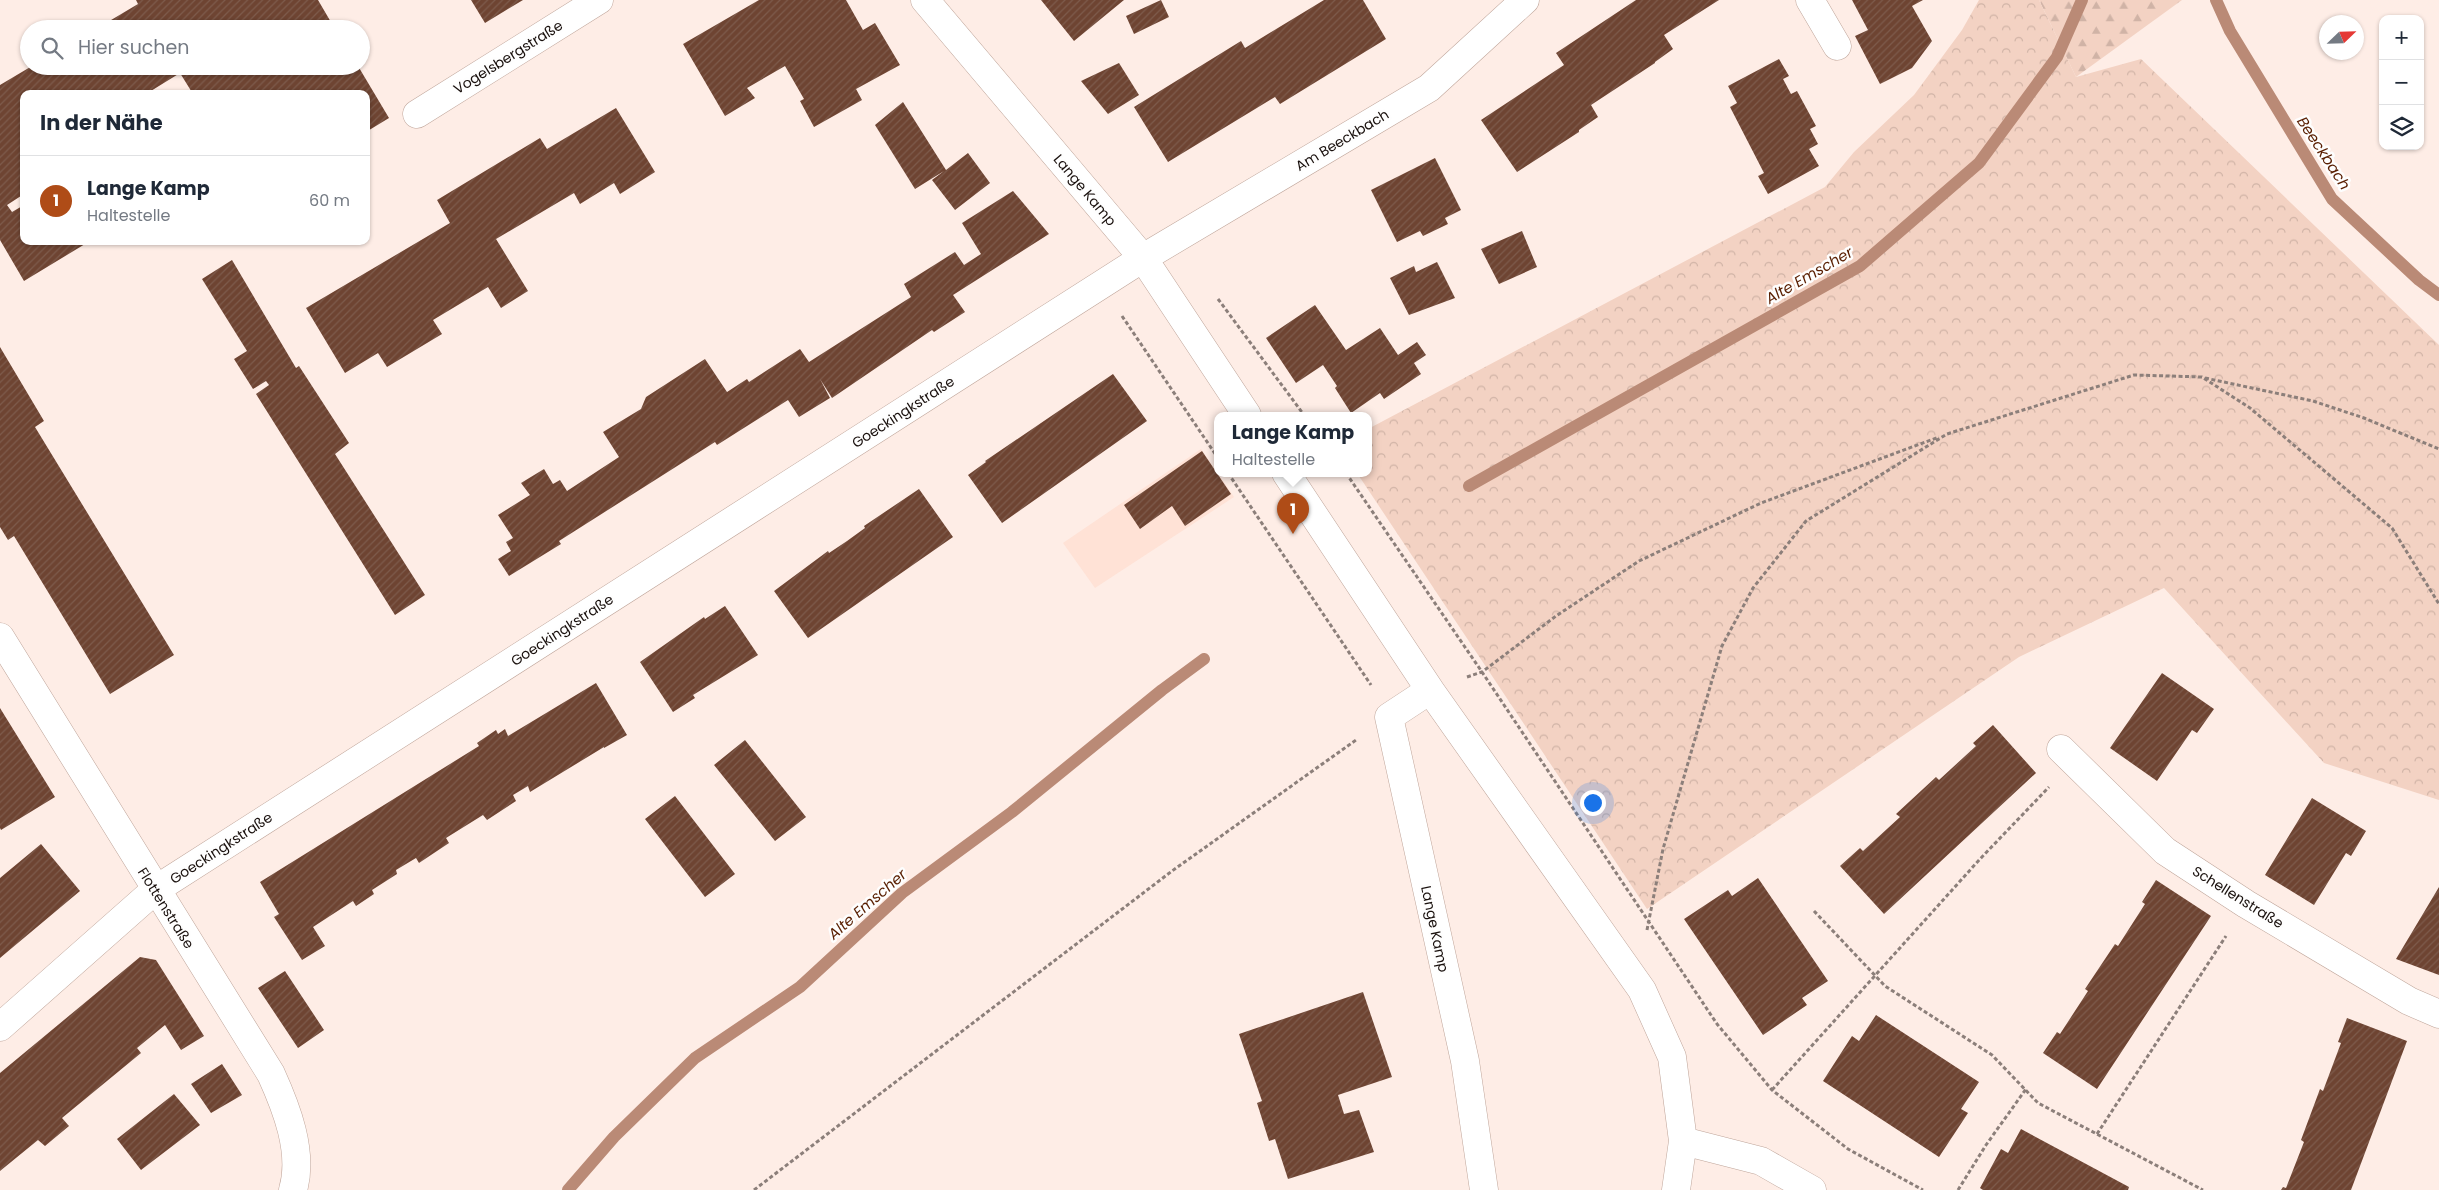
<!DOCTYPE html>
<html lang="de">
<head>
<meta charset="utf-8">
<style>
  :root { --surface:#fff; --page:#f2f2f3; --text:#1f2937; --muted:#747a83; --line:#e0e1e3; --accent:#af4c17 }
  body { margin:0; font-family:Poppins,sans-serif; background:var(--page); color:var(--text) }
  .controls { position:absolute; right:15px; top:15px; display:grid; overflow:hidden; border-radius:10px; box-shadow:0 1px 4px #0004 }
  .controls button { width:45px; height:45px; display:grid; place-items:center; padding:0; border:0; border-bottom:1px solid var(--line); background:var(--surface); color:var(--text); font:25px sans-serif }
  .compass { position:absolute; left:2319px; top:15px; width:45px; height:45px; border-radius:50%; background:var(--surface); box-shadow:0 1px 4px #0004; rotate:67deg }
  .you { position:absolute; left:1592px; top:802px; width:18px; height:18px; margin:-12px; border:4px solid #fff; border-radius:50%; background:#1a73e8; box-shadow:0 0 0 8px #1a73e833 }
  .badge { display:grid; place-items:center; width:32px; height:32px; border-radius:50%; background:var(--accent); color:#fff; font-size:16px; font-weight:700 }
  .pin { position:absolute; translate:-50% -41px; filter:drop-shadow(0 1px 2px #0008) }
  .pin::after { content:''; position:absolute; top:26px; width:18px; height:15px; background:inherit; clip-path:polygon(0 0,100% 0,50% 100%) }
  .popup { position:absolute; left:1214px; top:412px; width:158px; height:65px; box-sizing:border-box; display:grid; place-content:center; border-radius:10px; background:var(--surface); filter:drop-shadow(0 1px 4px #0005); font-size:16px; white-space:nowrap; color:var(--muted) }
  .popup b { font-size:19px; color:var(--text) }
  .popup::after { content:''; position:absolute; left:50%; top:100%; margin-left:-10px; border:10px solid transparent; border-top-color:var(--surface) }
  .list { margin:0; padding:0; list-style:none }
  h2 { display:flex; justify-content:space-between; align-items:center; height:65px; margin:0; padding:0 20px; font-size:21px }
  h2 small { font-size:16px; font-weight:400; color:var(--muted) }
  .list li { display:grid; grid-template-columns:32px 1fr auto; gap:15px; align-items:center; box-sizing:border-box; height:90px; padding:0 20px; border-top:1px solid var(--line) }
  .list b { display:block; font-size:19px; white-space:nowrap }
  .list p { margin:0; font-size:16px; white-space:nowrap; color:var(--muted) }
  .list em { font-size:16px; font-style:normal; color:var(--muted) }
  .icon { flex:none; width:28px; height:28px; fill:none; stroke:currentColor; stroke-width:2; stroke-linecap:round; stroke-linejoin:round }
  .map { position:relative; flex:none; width:2439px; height:1190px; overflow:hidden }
  .search { position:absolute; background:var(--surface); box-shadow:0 1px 4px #0004; left:20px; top:20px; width:350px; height:55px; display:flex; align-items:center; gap:12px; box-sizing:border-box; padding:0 18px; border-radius:28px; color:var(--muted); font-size:19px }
  .panel { position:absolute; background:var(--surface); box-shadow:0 1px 4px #0004; left:20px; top:90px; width:350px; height:155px; border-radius:10px }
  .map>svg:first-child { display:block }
  .built { fill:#ffe2d6 }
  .forest { fill:url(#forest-firs) }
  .park { fill:url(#park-crowns) }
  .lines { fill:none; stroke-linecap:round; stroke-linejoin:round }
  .stream { stroke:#ba8a76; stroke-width:12 }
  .building { fill:url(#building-hatch) }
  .minor-casing { stroke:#bfa59a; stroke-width:29 }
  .path { stroke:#8c7f7a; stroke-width:3; stroke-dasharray:4 2.5; stroke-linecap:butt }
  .minor { stroke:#fff; stroke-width:28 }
  .labels { text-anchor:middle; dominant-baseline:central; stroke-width:5; stroke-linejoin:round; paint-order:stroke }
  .street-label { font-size:14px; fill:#19100d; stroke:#fefefe }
  .water-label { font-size:15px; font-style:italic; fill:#591e00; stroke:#fefefe }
</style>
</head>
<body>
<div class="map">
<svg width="2439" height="1190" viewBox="0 0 2439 1190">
  <defs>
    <pattern id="forest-firs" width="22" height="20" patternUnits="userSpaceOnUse" patternTransform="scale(1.25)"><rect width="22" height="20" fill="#f3d2c3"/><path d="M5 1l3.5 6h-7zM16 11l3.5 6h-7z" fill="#d0b3a6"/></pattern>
    <pattern id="park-crowns" width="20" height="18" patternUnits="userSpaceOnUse" patternTransform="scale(1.25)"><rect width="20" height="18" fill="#f3d2c3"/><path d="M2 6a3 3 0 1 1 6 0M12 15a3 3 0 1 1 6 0" fill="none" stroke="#d0b3a6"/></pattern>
    <pattern id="building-hatch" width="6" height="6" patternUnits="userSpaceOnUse" patternTransform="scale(1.25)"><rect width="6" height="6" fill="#6e4432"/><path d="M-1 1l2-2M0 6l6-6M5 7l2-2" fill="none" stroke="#7d5b4c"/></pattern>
  </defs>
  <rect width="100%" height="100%" fill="#feede6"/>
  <path class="built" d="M1201,449L1234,497L1095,588L1063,543Z"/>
  <path class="forest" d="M2039,0H2182L2076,77Z"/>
  <path class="park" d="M1979,0H2039L2076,77L2141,59L2439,345V800L2324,763L2164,588L2019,657L1647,909L1357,473H1368V429L1825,187L1854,152L1914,95L1962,30Z"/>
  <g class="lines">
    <path class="stream" d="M2216,0L2230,31L2332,199L2419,280L2439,295
      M1469,486L1860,266L1979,163L2057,57L2082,0
      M568,1190L614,1137L695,1058L800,987L902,893L1012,812L1162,690L1204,659"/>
  </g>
  <path class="building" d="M136,0H318L335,29H96L138,4Z
    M471,0H523L485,23Z
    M759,0H846L863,30L875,23L900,65L856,89L862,100L814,127L800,101L804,99L785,66L747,88L755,98L725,116L683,44Z
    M1041,0H1124L1074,41Z
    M1161,0L1169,17L1134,34L1126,16Z
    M1324,0H1363L1386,39L1280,104L1275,97L1168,162L1134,107L1241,41L1245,48Z
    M1636,0H1719L1664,35L1673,49L1655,62V63L1591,105L1598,117L1579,130V132L1517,172L1481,120L1564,65L1556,53Z
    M1852,0H1923L1912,6L1932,41L1912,68L1880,84L1855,36L1868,30Z
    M1779,59L1789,76L1783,79L1791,94L1797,91L1816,126L1810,129L1818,144L1809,149L1819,166L1768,194L1758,176L1764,173L1730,107L1737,103L1728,86Z
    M1119,63L1139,95L1108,114L1081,81Z
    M32,66H358L389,118L366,132V94H193L180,73L146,94H24V194L7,205L12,212L24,205V241H90L24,281L0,240V85Z
    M903,102L946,170L968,153L990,183L955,210L932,180L944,171L915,189L875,125Z
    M616,108L655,172L620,194L614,183L580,204L574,193L496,239L528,291L501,308L488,287L433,320L442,334L387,367L378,353L345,373L306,308L450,223L437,200L540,138L547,149Z
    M1435,158L1461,210L1445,218L1448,224L1423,236L1420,231L1397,242L1371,190Z
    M1013,191L1049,234L953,295L965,312L934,332L932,330L832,398L820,379L830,398L799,417L788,400L717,445L715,442L559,541L561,544L509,576L498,559L511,551L506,542L513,538L498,515L530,495L521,483L544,469L553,484L560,480L567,491L619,457L603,432L641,409L646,397L705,359L727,392L747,379L749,382L800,349L809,362L911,297L904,284L955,252L964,265L981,254L962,223Z
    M1522,231L1537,267L1499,284L1481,249Z
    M232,260L296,368L299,366L349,443L335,454L425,595L395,615L256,394L269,385L266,381L253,389L234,359L247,351L202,279Z
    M1437,262L1455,298L1409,315L1390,278L1414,266L1416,272Z
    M1315,305L1346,350L1380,328L1398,355L1417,342L1426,355L1414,363L1421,374L1384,399L1380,393L1351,413L1335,388L1337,386L1323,365L1296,383L1266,338Z
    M0,347L44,421L35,427L174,655L110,694L14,536L8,540L0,527Z
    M1113,374L1147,421L1002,523L968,475L986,462L985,461Z
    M1202,451L1231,494L1185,526L1172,506L1140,529L1124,505Z
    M919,489L953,537L808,638L774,591L828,551L829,553L847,541L865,528L864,526Z
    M725,606L758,655L693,695L695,698L673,712L640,662L704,617L705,619Z
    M2162,673L2214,709L2197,733L2192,730L2157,781L2110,748Z
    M596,683L627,735L604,748V747L530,792L528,786L513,795L516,801L487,820L483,815L446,838L449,843L419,863L416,858L396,870L397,874L372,890L374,894L356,906L353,901L313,927L325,946L302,960L274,917L279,914L260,882L479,746L477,743L496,730L498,734L505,729L508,736Z
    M0,708L55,797L1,830L0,828Z
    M1993,725L2036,773L1884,914L1840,866L1860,848L1863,851L1900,817L1896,814L1936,777L1939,780L1976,746L1973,743Z
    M745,740L806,817L775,841L714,765Z
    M675,796L735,874L705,897L645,819Z
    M2312,798L2366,831L2351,856L2346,853L2314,905L2265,875Z
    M41,844L80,891L0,958V878Z
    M1758,878L1828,981L1802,998L1807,1005L1763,1035L1684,919L1728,890L1732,896Z
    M2156,880L2211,916L2097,1089L2043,1053L2057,1032L2060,1034L2088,991L2085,989L2115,944L2118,946L2145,904L2142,902Z
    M2439,887V975L2396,959Z
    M140,957L156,960L204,1036L181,1050L165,1025L137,1048L141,1053L62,1118L69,1126L45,1146L38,1140L0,1171V1073Z
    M285,971L324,1030L298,1048L258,988Z
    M1363,992L1392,1077L1338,1095L1344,1114L1359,1110L1374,1152L1288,1179L1275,1139L1269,1141L1257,1103L1262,1101L1239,1034Z
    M1876,1015L1979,1082L1961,1109L1968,1113L1939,1157L1823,1081L1852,1036L1859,1041Z
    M2347,1018L2407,1041L2351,1190H2281L2283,1187L2286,1188L2304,1142L2301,1140L2320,1089L2323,1091L2341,1043L2338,1042Z
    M222,1064L242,1095L211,1113L191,1084Z
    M174,1094L200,1125L141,1170L117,1139Z
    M2021,1129L2129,1187L2128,1190H1983L1980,1188L2001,1149L2008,1153Z"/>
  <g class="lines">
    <defs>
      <path id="minor" d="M925,0L1143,258L1247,415
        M1810,0L1837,46
        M417,114L599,0
        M1286,473L1430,690L1642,990L1672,1057L1683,1141L1676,1190
        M0,637L271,1074C286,1107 304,1152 293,1190
        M1430,690L1389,717L1465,1061L1484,1190
        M2061,749L2165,851L2246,904L2409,1001L2439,1014
        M0,1027L155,890L1143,258L1429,88L1525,0
        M1683,1141L1761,1161L1812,1190"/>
    </defs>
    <use href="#minor" class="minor-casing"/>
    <path class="path" d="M1218,299L1304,415
      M1122,316L1218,458
      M2205,378L2313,401L2364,418L2439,449
      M1228,473L1371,685
      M1346,473L1482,672L1717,1024L1772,1090L1848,1149L1923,1190
      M1467,677L1482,672L1556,616L1639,561L1761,503L1939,437
      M1814,911L1885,986L1992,1055L2038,1103L2203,1190
      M1647,930L1663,849L1722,646L1753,588L1806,521L1947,434L2134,375L2202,377L2250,408L2392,528L2439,604
      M1772,1090L1980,859L2049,787
      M2097,1134L2226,936
      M754,1190L1172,871L1356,740
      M1958,1190L1986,1145L2026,1089"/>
    <use href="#minor" class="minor"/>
  </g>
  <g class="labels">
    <g class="street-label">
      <text transform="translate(508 57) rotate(-32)">Vogelsbergstraße</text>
      <text transform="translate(1342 140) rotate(-31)">Am Beeckbach</text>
      <text transform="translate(1085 190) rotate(50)">Lange Kamp</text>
      <text transform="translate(903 412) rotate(-33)">Goeckingkstraße</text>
      <text transform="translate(562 630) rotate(-33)">Goeckingkstraße</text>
      <text transform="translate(221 848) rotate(-33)">Goeckingkstraße</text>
      <text transform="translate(2238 897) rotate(32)">Schellenstraße</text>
      <text transform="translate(166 908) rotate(58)">Flottenstraße</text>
      <text transform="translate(1435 929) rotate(78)">Lange Kamp</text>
    </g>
    <g class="water-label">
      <text transform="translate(2324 153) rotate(57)">Beeckbach</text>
      <text transform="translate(1809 275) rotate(-30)">Alte Emscher</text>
      <text transform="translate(867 904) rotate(-41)">Alte Emscher</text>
    </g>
  </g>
</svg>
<div class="controls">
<button>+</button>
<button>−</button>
<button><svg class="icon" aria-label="layers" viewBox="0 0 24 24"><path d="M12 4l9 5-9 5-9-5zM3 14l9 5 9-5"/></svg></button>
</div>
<svg class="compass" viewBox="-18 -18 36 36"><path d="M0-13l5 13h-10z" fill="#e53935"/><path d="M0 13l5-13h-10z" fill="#747a83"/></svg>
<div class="you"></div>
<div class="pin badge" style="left:1293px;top:534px">1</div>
<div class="popup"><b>Lange Kamp</b>Haltestelle</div>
<div class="search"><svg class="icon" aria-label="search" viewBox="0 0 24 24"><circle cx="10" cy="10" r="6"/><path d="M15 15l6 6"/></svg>Hier suchen</div>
<section class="panel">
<h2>In der Nähe<small></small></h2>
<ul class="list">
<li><span class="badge">1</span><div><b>Lange Kamp</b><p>Haltestelle</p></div><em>60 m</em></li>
</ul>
</section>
</div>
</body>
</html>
